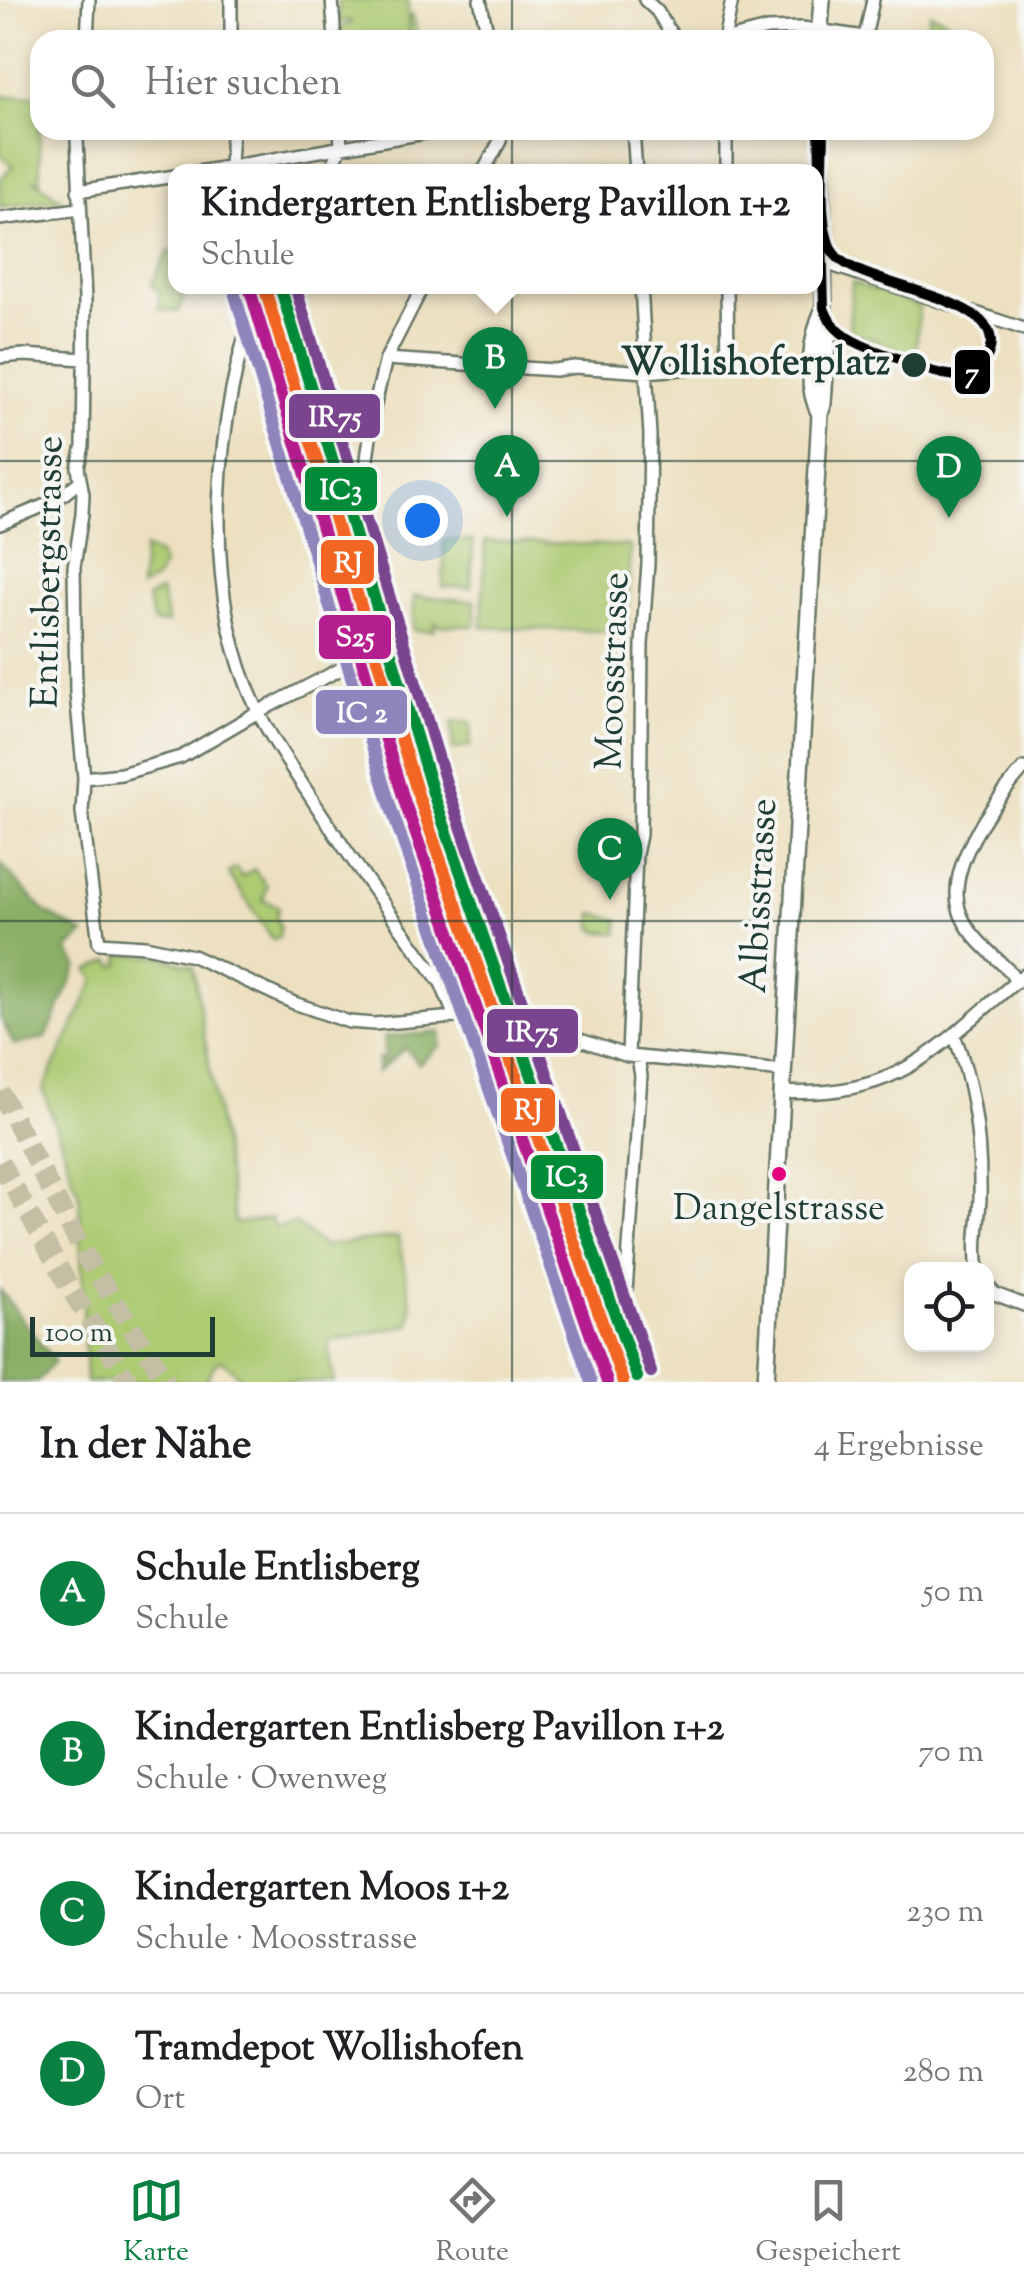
<!DOCTYPE html>
<html lang="de">
<head>
<meta charset="utf-8">
<style>
  :root { --surface:#fff; --page:#f6f6f6; --text:#202124; --muted:#757577; --line:#e0e0e0; --accent:#0b8043 }
  body { margin:0; font-family:"Sorts Mill Goudy",serif; background:var(--page); color:var(--text) }
  .controls { position:absolute; right:30px; bottom:30px; display:grid; overflow:hidden; border-radius:20px; box-shadow:0 5px 15px #0003 }
  .controls button { width:90px; height:90px; display:grid; place-items:center; padding:0; border:0; border-bottom:2px solid var(--line); background:var(--surface); color:var(--text); font:50px sans-serif }
  .scale { position:absolute; left:30px; bottom:25px; width:185px; box-sizing:border-box; padding-left:10px; border:5px solid #1f3d34; border-top:0; font-size:28px; line-height:35px; white-space:nowrap; color:#1f3d34; -webkit-text-stroke:8px #f6f6f2; paint-order:stroke }
  .you { position:absolute; left:422px; top:520px; width:35px; height:35px; margin:-25px; border:8px solid #fff; border-radius:50%; background:#1a73e8; box-shadow:0 0 0 15px #1a73e833 }
  .badge { display:grid; place-items:center; width:65px; height:65px; border-radius:50%; background:var(--accent); color:#fff; font-size:32px; font-weight:700 }
  .pin { position:absolute; translate:-50% -82px; filter:drop-shadow(0 2px 5px #0008) }
  .pin::after { content:''; position:absolute; top:52px; width:35px; height:30px; background:inherit; clip-path:polygon(0 0,100% 0,50% 100%) }
  .popup { position:absolute; left:168px; top:164px; width:655px; height:130px; box-sizing:border-box; display:grid; place-content:center; border-radius:20px; background:var(--surface); filter:drop-shadow(0 2px 8px #0005); font-size:32px; white-space:nowrap; color:var(--muted) }
  .popup b { font-size:38px; color:var(--text) }
  .popup::after { content:''; position:absolute; left:50%; top:100%; margin-left:-20px; border:20px solid transparent; border-top-color:var(--surface) }
  .list { margin:0; padding:0; list-style:none }
  h2 { display:flex; justify-content:space-between; align-items:center; height:130px; margin:0; padding:0 40px; font-size:42px }
  h2 small { font-size:32px; font-weight:400; color:var(--muted) }
  .list li { display:grid; grid-template-columns:65px 1fr auto; gap:30px; align-items:center; box-sizing:border-box; height:160px; padding:0 40px; border-top:2px solid var(--line) }
  .list b { display:block; font-size:38px; white-space:nowrap }
  .list p { margin:0; font-size:32px; white-space:nowrap; color:var(--muted) }
  .list em { font-size:32px; font-style:normal; color:var(--muted) }
  .icon { flex:none; width:55px; height:55px; fill:none; stroke:currentColor; stroke-width:2; stroke-linecap:round; stroke-linejoin:round }
  .map { position:relative; flex:none; width:1024px; height:1382px; overflow:hidden }
  .search { position:absolute; background:var(--surface); box-shadow:0 5px 15px #0003; left:30px; right:30px; top:30px; height:110px; display:flex; align-items:center; gap:25px; box-sizing:border-box; padding:0 35px; border-radius:30px; color:var(--muted); font-size:38px }
  .sheet { height:770px; background:var(--surface) }
  nav { display:flex; justify-content:space-around; align-items:center; box-sizing:border-box; height:140px; border-top:2px solid var(--line); background:var(--surface); font-size:28px; color:var(--muted) }
  nav a { display:grid; justify-items:center; gap:5px }
  nav .on { color:var(--accent) }
  .map>svg:first-child { display:block }
  .green { fill:#adcb73; stroke:#668454; stroke-width:2.5 }
  .forest { fill:#8aaf65; stroke:#54764c; stroke-width:2.5 }
  .lines { fill:none; stroke-linecap:round; stroke-linejoin:round }
  .highway-tunnel { stroke:#c4bfa4; stroke-width:20; stroke-dasharray:20 10; stroke-linecap:butt }
  .street-casing { stroke:#677665; stroke-width:16 }
  .secondary-casing { stroke:#677665; stroke-width:20 }
  .street { stroke:#fff; stroke-width:11 }
  .secondary { stroke:#fff; stroke-width:15 }
  .rail-1-casing { stroke:#f6f6f2; stroke-width:20 }
  .rail-2-casing { stroke:#f6f6f2; stroke-width:20 }
  .rail-3-casing { stroke:#f6f6f2; stroke-width:20 }
  .rail-4-casing { stroke:#f6f6f2; stroke-width:20 }
  .rail-5-casing { stroke:#f6f6f2; stroke-width:20 }
  .rail-1 { stroke:#f26522; stroke-width:12 }
  .rail-2 { stroke:#b41e8e; stroke-width:12 }
  .rail-3 { stroke:#008b39; stroke-width:12 }
  .rail-4 { stroke:#9084bd; stroke-width:12 }
  .rail-5 { stroke:#7a448f; stroke-width:12 }
  .tram-1-casing { stroke:#f6f6f2; stroke-width:18 }
  .tram-1 { stroke:#000; stroke-width:10 }
  .grid { fill:none; stroke:#1f3d34; stroke-width:2.5; stroke-opacity:0.55 }
  .stop-dot { fill:#1f3d34; stroke:#f6f6f2; stroke-width:4 }
  .bus-dot { fill:#e5007d; stroke:#f6f6f2; stroke-width:4 }
  .labels { text-anchor:middle; dominant-baseline:central; stroke-width:8; stroke-linejoin:round; paint-order:stroke }
  .bus-label { font-size:36px; fill:#1f3d34; stroke:#f6f6f2 }
  .stop-label { font-size:38px; font-weight:bold; fill:#1f3d34; stroke:#f6f6f2; text-anchor:end }
  .street-label { font-size:38px; fill:#1f3d34; stroke:#f6f6f2 }
  .line-badge { stroke:#f6f6f2; stroke-width:4 }
  .badge-label { font-size:28px; text-anchor:middle; font-weight:bold; fill:#fff }
</style>
</head>
<body>
<div class="map">
<svg width="1024" height="1382" viewBox="0 0 1024 1382">
  <rect width="100%" height="100%" fill="#f6f6f2"/>
  <filter id="ink" filterUnits="userSpaceOnUse"><feTurbulence type="fractalNoise" baseFrequency=".01" numOctaves="2"/><feDisplacementMap in="SourceGraphic" scale="20" xChannelSelector="R" yChannelSelector="G"/><feConvolveMatrix kernelMatrix="1 2 1 2 8 2 1 2 1" color-interpolation-filters="sRGB"/></filter>
  <filter id="wash" filterUnits="userSpaceOnUse"><feTurbulence type="fractalNoise" baseFrequency=".0048" numOctaves="4" result="noise"/><feDisplacementMap in="SourceGraphic" scale="40" xChannelSelector="R" yChannelSelector="G"/><feGaussianBlur stdDeviation="2.25" result="paint"/><feColorMatrix in="noise" values="0 0 0 0 0 0 0 0 0 0 0 0 0 0 0 0 0 1.4 0 .05"/><feComposite in="paint" operator="in"/></filter>
  <g filter="url(#wash)">
    <rect width="100%" height="100%" fill="#ede0c0"/>
    <path class="green" d="M338,0H408V36L410,35L409,16L413,15L418,37L414,40H340V29L351,23L350,20L339,23Z
      M930,13L945,19L953,29L964,26L969,40H938L942,34L935,28L932,30L927,27Z
      M0,96H39L40,182L33,179L61,199L0,207V180L13,165L0,156Z
      M169,251L175,253V286L189,287L178,312L159,309V293L152,283Z
      M852,282L919,306L916,356L849,331Z
      M444,540L473,541L471,587H443Z
      M485,541L630,546L627,632L482,627Z
      M145,548L159,555L163,565L156,579L140,588Z
      M161,591L168,623H154L147,598Z
      M414,596L475,601V626L436,625L435,621L434,631L413,630Z
      M452,722H471L470,746L453,750Z
      M236,868L242,877L254,869L267,886L263,900L279,907L276,917L280,926L279,937L273,940L228,873Z
      M593,913L619,920L618,933L598,932L593,927Z
      M120,954L158,956L193,966L235,1224L271,1218L274,1228L296,1224L323,1246L398,1237L412,1307L410,1325L328,1341L334,1382H246L222,1360L216,1362L205,1382H86L79,1195L43,1090L95,980L88,970L111,960L114,966L120,964Z"/>
    <path class="forest" d="M0,863L45,912L84,934L67,950L78,966L46,1038L14,1045L0,1017Z
      M441,1032L440,1046L419,1064L405,1048L377,1072L378,1059L384,1058V1037Z
      M0,1290L54,1361L37,1382H0Z"/>
  </g>
  <g filter="url(#ink)">
    <g class="lines">
      <path class="highway-tunnel" d="M0,1092L86,1257L167,1382
        M0,1162L71,1290L129,1382"/>
      <defs>
        <path id="street" d="M231,0V40
          M332,0L335,40
          M480,0L489,40
          M645,0L657,11L675,40
          M87,40L89,0
          M724,40L767,29L802,28L865,37L873,0
          M724,40L732,0
          M80,130L77,140L85,299L83,446L78,468L83,494L82,514L74,567L76,693L84,778L82,812L99,943L145,946L193,956L294,1003L349,1022L374,1024L455,1017L499,1018L542,1027L628,1056L784,1071
          M633,130L636,172
          M726,130V172
          M230,165L232,130
          M198,172L442,130
          M330,172L341,147L340,130
          M483,172L500,141L501,130
          M78,191L175,176
          M0,219L79,209
          M825,263L1024,329
          M261,286C215,413 197,586 258,711C272,741 292,768 310,796C351,860 396,922 441,983L455,1017
          M0,357L24,355L84,359
          M386,359L555,370L574,367L646,372L728,365L727,286
          M0,524L55,501L79,482
          M84,778L121,774L181,757L258,712L362,658L374,648L373,583L367,568V459L374,408L386,359L423,286
          M1016,982L1011,973C996,957 974,940 964,921C937,874 995,801 1024,768
          M954,1035C975,1087 981,1142 980,1198C979,1223 974,1245 978,1270
          M628,1056L636,854L640,835L642,645L648,564L650,435L641,286
          M783,1092C903,1099 939,1044 1024,975
          M986,1284L995,1294L1024,1305
          M612,1382L625,1306L641,1076L638,1058"/>
        <path id="secondary" d="M819,40L822,0
          M820,414C804,386 811,337 824,308
          M766,1382L820,414L823,404L828,327L824,308L821,130"/>
      </defs>
      <use href="#street" class="street-casing"/>
      <use href="#secondary" class="secondary-casing"/>
      <use href="#street" class="street"/>
      <use href="#secondary" class="secondary"/>
      <defs>
        <path id="rail-1" d="M264,286L419,798L623,1382"/>
        <path id="rail-2" d="M250,290L405,803L607,1382"/>
        <path id="rail-3" d="M280,286L433,793L637,1377"/>
        <path id="rail-4" d="M235,295L391,808L591,1382"/>
        <path id="rail-5" d="M295,286L448,789L651,1372"/>
      </defs>
      <use href="#rail-1" class="rail-1-casing"/>
      <use href="#rail-2" class="rail-2-casing"/>
      <use href="#rail-3" class="rail-3-casing"/>
      <use href="#rail-4" class="rail-4-casing"/>
      <use href="#rail-5" class="rail-5-casing"/>
      <use href="#rail-1" class="rail-1"/>
      <use href="#rail-2" class="rail-2"/>
      <use href="#rail-3" class="rail-3"/>
      <use href="#rail-4" class="rail-4"/>
      <use href="#rail-5" class="rail-5"/>
      <defs>
        <path id="tram-1" d="M819,130L824,308C836,344 879,350 910,363C933,373 971,387 986,359C1021,294 856,290 833,252C817,226 824,161 824,130"/>
      </defs>
      <use href="#tram-1" class="tram-1-casing"/>
      <use href="#tram-1" class="tram-1"/>
    </g>
  </g>
  <path class="grid" d="M512,0V40M512,130V1382M0,461H1024M0,921H1024"/>
  <circle class="stop-dot" cx="914" cy="365" r="14"/>
  <circle class="bus-dot" cx="779" cy="1174" r="9"/>
  <g class="labels">
    <g class="bus-label">
      <text x="779" y="1210">Dangelstrasse</text>
    </g>
    <g class="stop-label">
      <text x="890" y="365">Wollishoferplatz</text>
    </g>
    <g class="street-label">
      <text transform="translate(50 572) rotate(-89)">Entlisbergstrasse</text>
      <text transform="translate(615 671) rotate(-88)">Moosstrasse</text>
      <text transform="translate(761 896) rotate(-87)">Albisstrasse</text>
    </g>
  </g>
  <g class="line-badge">
    <rect x="953" y="348" width="39" height="48" rx="10" fill="#000"/>
    <rect x="287" y="392" width="95" height="48" rx="10" fill="#7a448f"/>
    <rect x="303" y="465" width="76" height="48" rx="10" fill="#008b39"/>
    <rect x="319" y="538" width="57" height="48" rx="10" fill="#f26522"/>
    <rect x="317" y="613" width="76" height="48" rx="10" fill="#b41e8e"/>
    <rect x="314" y="688" width="95" height="48" rx="10" fill="#9084bd"/>
    <rect x="485" y="1007" width="95" height="48" rx="10" fill="#7a448f"/>
    <rect x="499" y="1086" width="58" height="48" rx="10" fill="#f26522"/>
    <rect x="529" y="1153" width="76" height="48" rx="10" fill="#008b39"/>
  </g>
  <g class="badge-label">
    <text x="972" y="382">7</text>
    <text x="335" y="426">IR75</text>
    <text x="341" y="499">IC3</text>
    <text x="348" y="572">RJ</text>
    <text x="355" y="646">S25</text>
    <text x="362" y="722">IC 2</text>
    <text x="532" y="1041">IR75</text>
    <text x="528" y="1119">RJ</text>
    <text x="567" y="1186">IC3</text>
  </g>
</svg>
<div class="controls">
<button><svg class="icon" aria-label="locate" viewBox="0 0 24 24"><circle cx="12" cy="12" r="6"/><path d="M12 2v4M12 18v4M2 12h4M18 12h4"/></svg></button>
</div>
<div class="scale">100 m</div>
<div class="you"></div>
<div class="pin badge" style="left:507px;top:517px">A</div>
<div class="pin badge" style="left:495px;top:409px">B</div>
<div class="popup"><b>Kindergarten Entlisberg Pavillon 1+2</b>Schule</div>
<div class="pin badge" style="left:610px;top:900px">C</div>
<div class="pin badge" style="left:949px;top:518px">D</div>
<div class="search"><svg class="icon" aria-label="search" viewBox="0 0 24 24"><circle cx="10" cy="10" r="6"/><path d="M15 15l6 6"/></svg>Hier suchen</div>
</div>
<section class="sheet">
<h2>In der Nähe<small>4 Ergebnisse</small></h2>
<ul class="list">
<li><span class="badge">A</span><div><b>Schule Entlisberg</b><p>Schule</p></div><em>50 m</em></li>
<li><span class="badge">B</span><div><b>Kindergarten Entlisberg Pavillon 1+2</b><p>Schule · Owenweg</p></div><em>70 m</em></li>
<li><span class="badge">C</span><div><b>Kindergarten Moos 1+2</b><p>Schule · Moosstrasse</p></div><em>230 m</em></li>
<li><span class="badge">D</span><div><b>Tramdepot Wollishofen</b><p>Ort</p></div><em>280 m</em></li>
</ul>
</section>
<nav>
<a class="on"><svg class="icon" aria-label="map" viewBox="0 0 24 24"><path d="M3 6l6-2 6 2 6-2v14l-6 2-6-2-6 2zM9 4v14M15 6v14"/></svg>Karte</a>
<a><svg class="icon" aria-label="directions" viewBox="0 0 24 24"><path d="M12 3l9 9-9 9-9-9zM9 14v-3h6M13 9l2 2-2 2"/></svg>Route</a>
<a><svg class="icon" aria-label="saved" viewBox="0 0 24 24"><path d="M7 4h10v16l-5-4-5 4z"/></svg>Gespeichert</a>
</nav>
</body>
</html>
